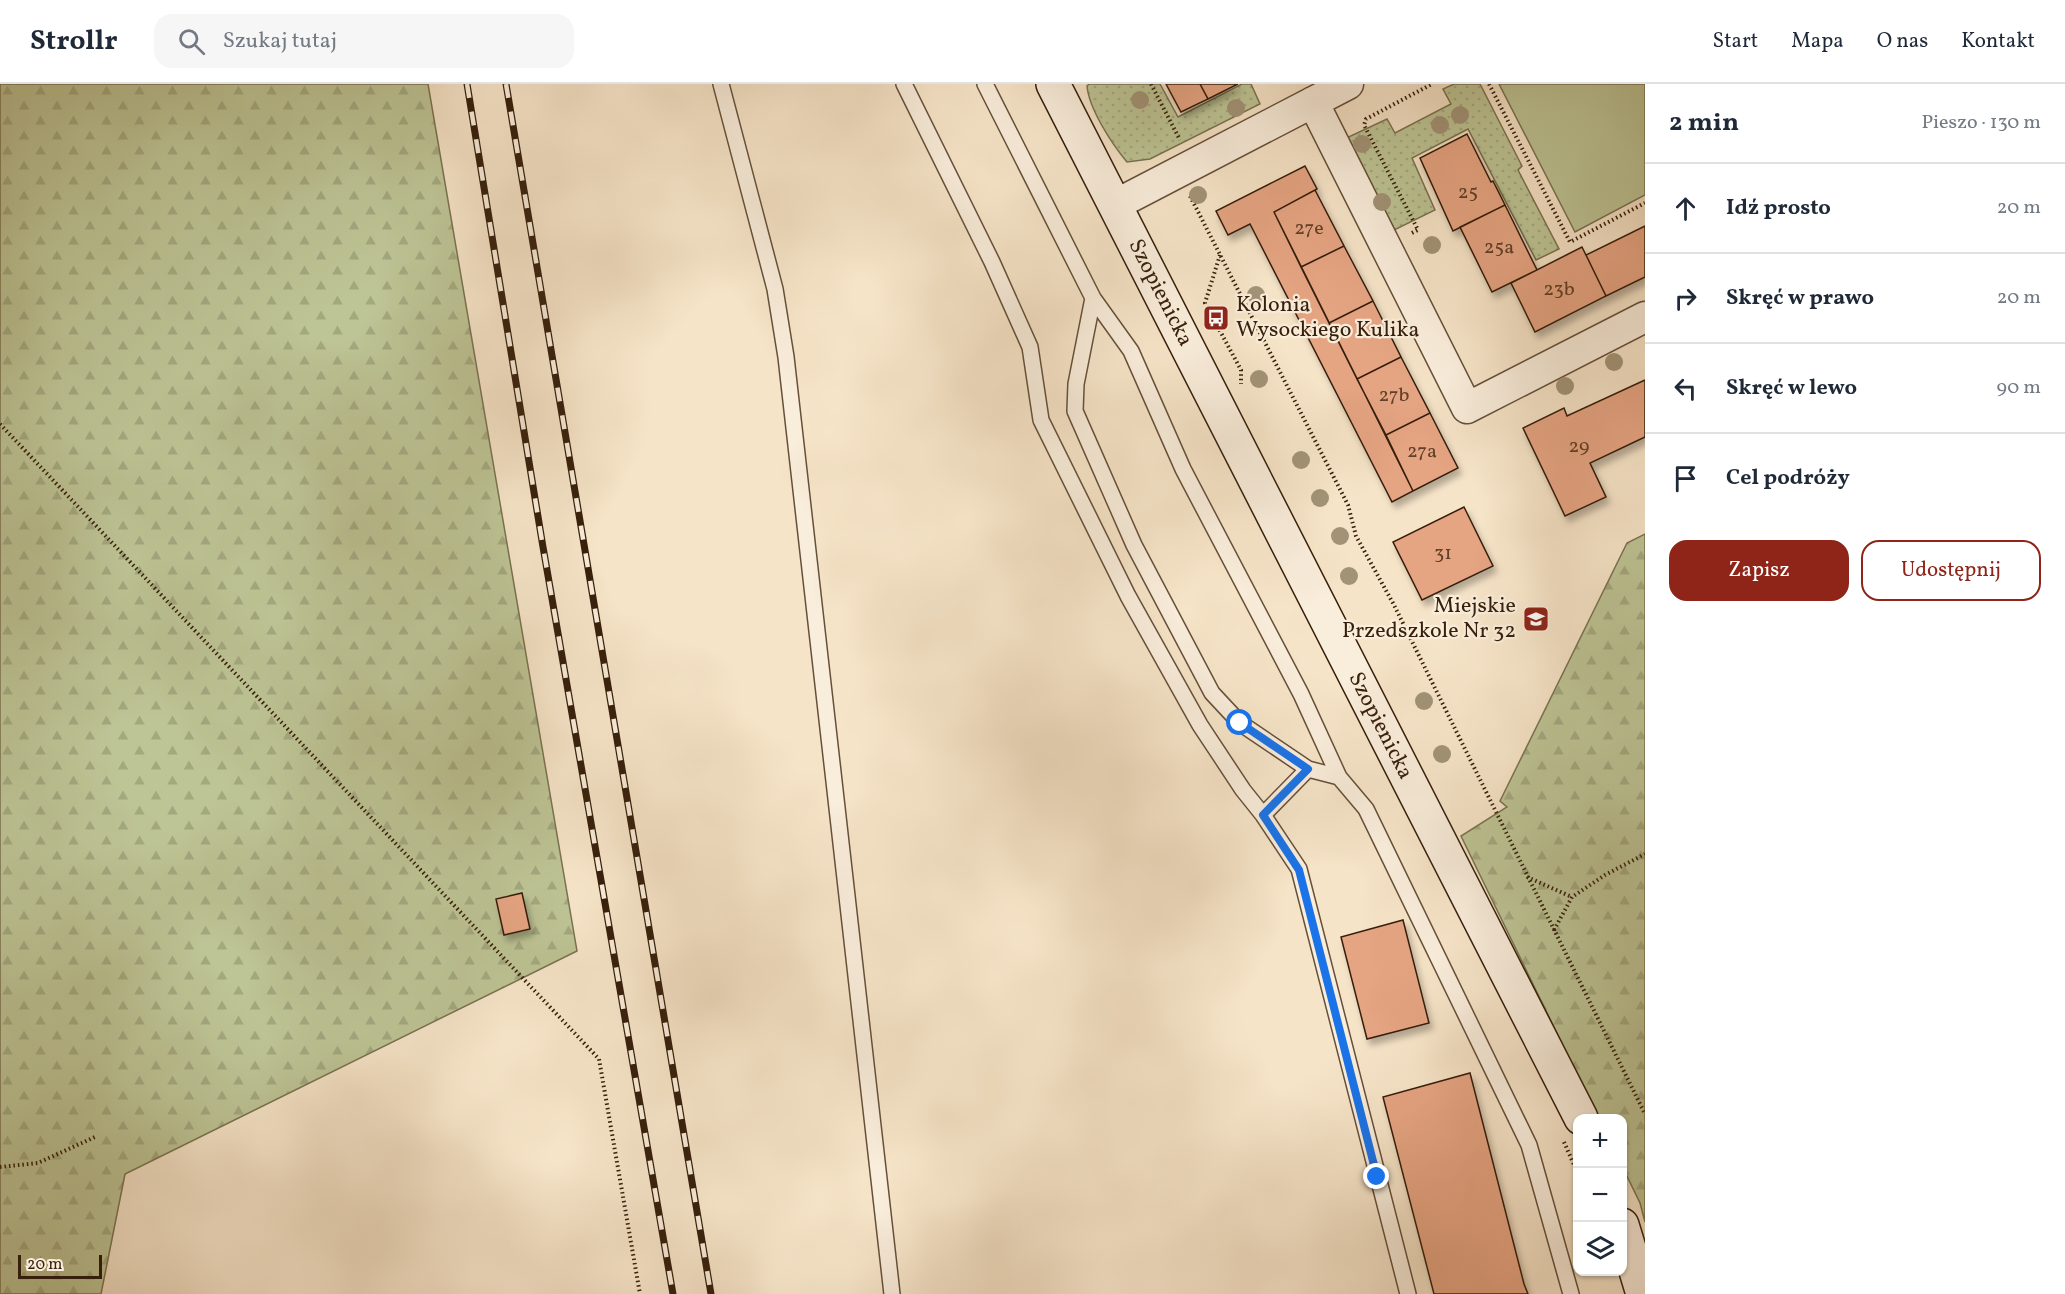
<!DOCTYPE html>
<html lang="pl">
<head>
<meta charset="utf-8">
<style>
  :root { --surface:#fff; --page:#f6f6f7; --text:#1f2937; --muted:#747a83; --line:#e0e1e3; --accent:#8f2418 }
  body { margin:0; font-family:Vollkorn,serif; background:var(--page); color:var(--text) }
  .controls { position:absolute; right:18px; bottom:18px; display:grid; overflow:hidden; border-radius:12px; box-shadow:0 2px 4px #0004 }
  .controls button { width:54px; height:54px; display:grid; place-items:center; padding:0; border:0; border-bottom:2px solid var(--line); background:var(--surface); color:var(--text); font:30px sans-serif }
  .scale { position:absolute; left:18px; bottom:15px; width:84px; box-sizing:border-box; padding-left:6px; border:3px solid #361f0b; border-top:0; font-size:16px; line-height:21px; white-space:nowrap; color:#361f0b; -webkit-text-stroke:4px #f9eddb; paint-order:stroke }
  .stop { position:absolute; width:18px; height:18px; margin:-14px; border:4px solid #1a73e8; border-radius:50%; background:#fff }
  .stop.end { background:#1a73e8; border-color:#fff; box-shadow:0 2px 6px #0008 }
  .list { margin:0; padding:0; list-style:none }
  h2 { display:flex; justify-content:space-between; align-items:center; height:78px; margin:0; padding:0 24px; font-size:26px }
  h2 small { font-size:20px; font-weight:400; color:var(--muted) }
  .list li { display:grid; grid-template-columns:39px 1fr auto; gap:18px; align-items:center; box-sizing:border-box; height:90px; padding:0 24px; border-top:2px solid var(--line) }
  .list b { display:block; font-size:22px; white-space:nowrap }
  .list em { font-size:20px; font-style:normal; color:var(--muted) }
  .actions { display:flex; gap:12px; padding:18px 24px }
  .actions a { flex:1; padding:14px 0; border:2px solid var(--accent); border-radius:18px; text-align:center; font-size:21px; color:var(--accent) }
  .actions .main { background:var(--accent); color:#fff }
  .icon { flex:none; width:33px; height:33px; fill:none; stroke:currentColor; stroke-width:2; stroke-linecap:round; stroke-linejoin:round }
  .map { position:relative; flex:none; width:1645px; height:1210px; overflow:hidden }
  header { display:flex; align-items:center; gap:36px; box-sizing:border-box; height:84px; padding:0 30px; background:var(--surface); border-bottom:2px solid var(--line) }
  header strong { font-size:28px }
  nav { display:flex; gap:33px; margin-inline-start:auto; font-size:21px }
  .search { width:420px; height:54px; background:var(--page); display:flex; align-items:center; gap:15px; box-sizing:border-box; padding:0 21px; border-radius:18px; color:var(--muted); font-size:22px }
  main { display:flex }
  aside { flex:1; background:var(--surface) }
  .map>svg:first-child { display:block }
  .grass { fill:url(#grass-dots); stroke:#7a7250; stroke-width:1.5 }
  .forest { fill:url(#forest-firs); stroke:#7a7250; stroke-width:1.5 }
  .park { fill:#bdc495; stroke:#7a7250; stroke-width:1.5 }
  .building { fill:#e5a482; stroke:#361f0b; stroke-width:1.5; filter:url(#shadow) }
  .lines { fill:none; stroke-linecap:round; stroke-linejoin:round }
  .lane-casing { stroke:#66503a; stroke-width:18 }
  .street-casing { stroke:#66503a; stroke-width:33 }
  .secondary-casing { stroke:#361f0b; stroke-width:36 }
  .path { stroke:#361f0b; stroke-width:4; stroke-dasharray:1.5 3; stroke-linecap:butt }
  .lane { stroke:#f9eddb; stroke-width:15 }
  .street { stroke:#f9eddb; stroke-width:30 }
  .secondary { stroke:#f9eddb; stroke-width:33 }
  .rail-casing { stroke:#361f0b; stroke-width:7 }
  .rail { stroke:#f9eddb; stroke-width:4.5; stroke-dasharray:14; stroke-linecap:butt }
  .tree { fill:#a29377 }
  .route { stroke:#1a73e8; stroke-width:8 }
  .labels { text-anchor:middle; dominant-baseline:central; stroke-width:4.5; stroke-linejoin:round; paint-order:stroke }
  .number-label { font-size:20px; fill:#624029 }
  .street-label { font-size:22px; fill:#361f0b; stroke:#f9eddb }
  .poi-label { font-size:22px; fill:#361f0b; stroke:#f9eddb; text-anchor:start }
</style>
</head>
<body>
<header>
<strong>Strollr</strong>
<div class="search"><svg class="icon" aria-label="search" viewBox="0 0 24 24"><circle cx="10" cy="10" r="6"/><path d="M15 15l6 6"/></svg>Szukaj tutaj</div>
<nav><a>Start</a><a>Mapa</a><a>O nas</a><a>Kontakt</a></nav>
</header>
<main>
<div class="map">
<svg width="1645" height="1210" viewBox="0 0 1645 1210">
  <defs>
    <pattern id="grass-dots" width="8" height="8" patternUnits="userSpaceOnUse" patternTransform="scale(1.5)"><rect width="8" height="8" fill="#bdc495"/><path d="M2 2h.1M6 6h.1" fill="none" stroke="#a3a87f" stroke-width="1.8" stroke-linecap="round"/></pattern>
    <pattern id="forest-firs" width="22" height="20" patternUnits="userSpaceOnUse" patternTransform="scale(1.5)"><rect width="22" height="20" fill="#bdc495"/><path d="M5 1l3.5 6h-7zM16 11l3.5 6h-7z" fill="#a3a87f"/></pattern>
    <filter id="shadow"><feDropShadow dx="3.5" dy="6" stdDeviation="3" flood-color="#0004"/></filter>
  </defs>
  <rect width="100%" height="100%" fill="#f6e4c8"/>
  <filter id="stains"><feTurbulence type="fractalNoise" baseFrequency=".00333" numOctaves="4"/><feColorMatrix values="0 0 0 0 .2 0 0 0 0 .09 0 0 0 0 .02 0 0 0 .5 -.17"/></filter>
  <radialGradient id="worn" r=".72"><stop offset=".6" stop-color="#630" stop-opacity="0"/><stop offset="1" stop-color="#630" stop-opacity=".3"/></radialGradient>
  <path class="grass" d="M1089,0H1160L1178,33L1242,0H1251L1260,20L1150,75L1127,78C1112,60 1089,25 1087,2Z
    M1454,0H1480L1522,82L1518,86L1559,165L1536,176L1468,45L1412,74L1435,126L1388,149L1342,56L1387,35L1395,49L1451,20L1443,5Z"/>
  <path class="forest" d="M0,0H428L577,867L125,1090L101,1210H0Z
    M1645,450V1138L1640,1119L1623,1084L1622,1034H1598L1461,752L1507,723L1500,717L1627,459Z"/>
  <path class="park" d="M1499,0H1645V111L1575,148Z"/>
  <path class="building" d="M1166,0H1200L1208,15L1181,28Z
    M1200,0H1238L1208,15Z
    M1467,50L1491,98L1493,97L1505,121L1453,147L1420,74Z
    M1305,82L1317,105L1274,128L1413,407L1392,418L1250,140L1228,151L1216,127Z
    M1315,106L1344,162L1301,183L1274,128Z
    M1505,121L1537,186L1492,208L1460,143Z
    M1645,142V193L1606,212L1586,171Z
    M1344,162L1373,217L1329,239L1301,183Z
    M1582,163L1606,212L1535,248L1511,199Z
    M1373,217L1401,273L1357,295L1329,239Z
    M1401,273L1430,329L1386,351L1357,295Z
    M1645,296V353L1590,379L1606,413L1565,432L1523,344L1564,324L1567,332Z
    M1430,329L1458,384L1413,407L1386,351Z
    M1464,423L1493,482L1422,516L1393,458Z
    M522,809L530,845L504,851L496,815Z
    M1403,836L1429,939L1367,955L1341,853Z
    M1470,989L1524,1200L1528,1210H1434L1383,1013Z"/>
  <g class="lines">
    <defs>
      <path id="lane" d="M721,0L775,205L786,273L892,1210
        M904,0L992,178L1030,263L1041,336L1128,512L1200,641L1243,706L1263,731L1299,785L1408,1210
        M985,0L1093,214L1076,300L1075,327L1134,461L1212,609L1240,639L1308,685L1339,693L1366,725L1529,1061L1571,1210
        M1093,214L1131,267L1183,385L1301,610L1339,693
        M1263,731L1308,685"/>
      <path id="street" d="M1313,18L1467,324L1645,233
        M1115,121L1348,0"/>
      <path id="secondary" d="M1053,0L1581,1034
        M1622,1141L1643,1210"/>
    </defs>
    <use href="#lane" class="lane-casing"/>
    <use href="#street" class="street-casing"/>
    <use href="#secondary" class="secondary-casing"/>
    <path class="path" d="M1151,0L1180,56
      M1489,0L1570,158L1645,119
      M1190,112L1348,421L1356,452L1394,521L1645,1030
      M1412,149L1418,146L1364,41L1366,35L1432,0
      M1220,171L1205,219L1241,286V300
      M0,340L599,975L640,1210
      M1527,793L1572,813
      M1554,846L1572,813L1605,791L1645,770
      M1564,1058L1578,1090
      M0,1083L38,1079L97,1052"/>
    <use href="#lane" class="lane"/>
    <use href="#street" class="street"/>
    <use href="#secondary" class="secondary"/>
    <defs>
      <path id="rail" d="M467,0L543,463L673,1210
        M506,0L711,1210"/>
    </defs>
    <use href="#rail" class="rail-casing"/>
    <use href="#rail" class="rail"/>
  </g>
  <g class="tree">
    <circle cx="1140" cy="16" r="9"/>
    <circle cx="1236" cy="24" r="9"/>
    <circle cx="1460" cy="31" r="9"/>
    <circle cx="1440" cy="41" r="9"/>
    <circle cx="1362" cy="60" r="9"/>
    <circle cx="1198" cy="111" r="9"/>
    <circle cx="1382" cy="118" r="9"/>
    <circle cx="1432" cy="161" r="9"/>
    <circle cx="1256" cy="211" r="9"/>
    <circle cx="1614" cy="278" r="9"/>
    <circle cx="1259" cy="295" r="9"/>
    <circle cx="1565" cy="302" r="9"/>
    <circle cx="1301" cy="376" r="9"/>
    <circle cx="1320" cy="414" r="9"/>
    <circle cx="1340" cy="452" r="9"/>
    <circle cx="1349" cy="492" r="9"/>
    <circle cx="1424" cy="617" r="9"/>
    <circle cx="1442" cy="670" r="9"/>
  </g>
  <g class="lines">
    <path class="route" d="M1240,639L1308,685L1263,731L1299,786L1377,1093"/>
  </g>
  <defs>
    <symbol id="bus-square" viewBox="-11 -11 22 22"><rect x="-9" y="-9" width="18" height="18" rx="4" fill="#8f2418" stroke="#f9eddb"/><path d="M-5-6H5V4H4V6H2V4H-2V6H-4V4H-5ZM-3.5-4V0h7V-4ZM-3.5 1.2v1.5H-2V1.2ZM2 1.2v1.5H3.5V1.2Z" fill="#fff"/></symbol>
    <symbol id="school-square" viewBox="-11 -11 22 22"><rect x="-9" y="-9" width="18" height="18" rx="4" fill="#8f2418" stroke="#f9eddb"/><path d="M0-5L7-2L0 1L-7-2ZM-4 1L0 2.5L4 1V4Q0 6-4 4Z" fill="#fff"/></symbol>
  </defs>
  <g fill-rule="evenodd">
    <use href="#bus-square" x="1201" y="219" width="30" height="30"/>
    <use href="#school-square" x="1521" y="520" width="30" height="30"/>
  </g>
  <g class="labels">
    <g class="number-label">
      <text x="1468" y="109">25</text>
      <text x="1309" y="145">27e</text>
      <text x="1499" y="164">25a</text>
      <text x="1559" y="206">23b</text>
      <text x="1394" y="312">27b</text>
      <text x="1579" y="363">29</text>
      <text x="1422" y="368">27a</text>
      <text x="1443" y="470">31</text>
    </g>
    <g class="street-label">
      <text transform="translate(1160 209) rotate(63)">Szopienicka</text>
      <text transform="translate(1380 642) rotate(63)">Szopienicka</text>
    </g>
    <g class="poi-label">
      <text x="1236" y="221">Kolonia<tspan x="1236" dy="25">Wysockiego Kulika</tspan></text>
      <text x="1516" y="522" text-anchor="end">Miejskie<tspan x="1516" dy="25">Przedszkole Nr 32</tspan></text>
    </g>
  </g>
  <rect width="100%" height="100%" filter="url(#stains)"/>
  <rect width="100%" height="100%" fill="url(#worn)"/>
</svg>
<div class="controls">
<button>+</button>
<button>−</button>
<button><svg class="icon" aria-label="layers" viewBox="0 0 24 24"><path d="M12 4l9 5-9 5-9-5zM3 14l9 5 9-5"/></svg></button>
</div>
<div class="scale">20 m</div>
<div class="stop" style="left:1240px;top:639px"></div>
<div class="stop end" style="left:1377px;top:1093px"></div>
</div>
<aside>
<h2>2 min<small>Pieszo · 130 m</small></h2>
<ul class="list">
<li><svg class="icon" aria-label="ahead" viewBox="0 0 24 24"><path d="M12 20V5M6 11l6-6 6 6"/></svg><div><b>Idź prosto</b></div><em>20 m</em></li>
<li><svg class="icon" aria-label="right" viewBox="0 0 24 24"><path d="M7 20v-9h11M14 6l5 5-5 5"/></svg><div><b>Skręć w prawo</b></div><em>20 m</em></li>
<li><svg class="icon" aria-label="left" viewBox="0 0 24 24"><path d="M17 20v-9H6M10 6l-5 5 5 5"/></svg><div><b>Skręć w lewo</b></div><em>90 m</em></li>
<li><svg class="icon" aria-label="arrive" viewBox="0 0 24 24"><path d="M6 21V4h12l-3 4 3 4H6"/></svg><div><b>Cel podróży</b></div></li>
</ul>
<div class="actions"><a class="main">Zapisz</a><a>Udostępnij</a></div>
</aside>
</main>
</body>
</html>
